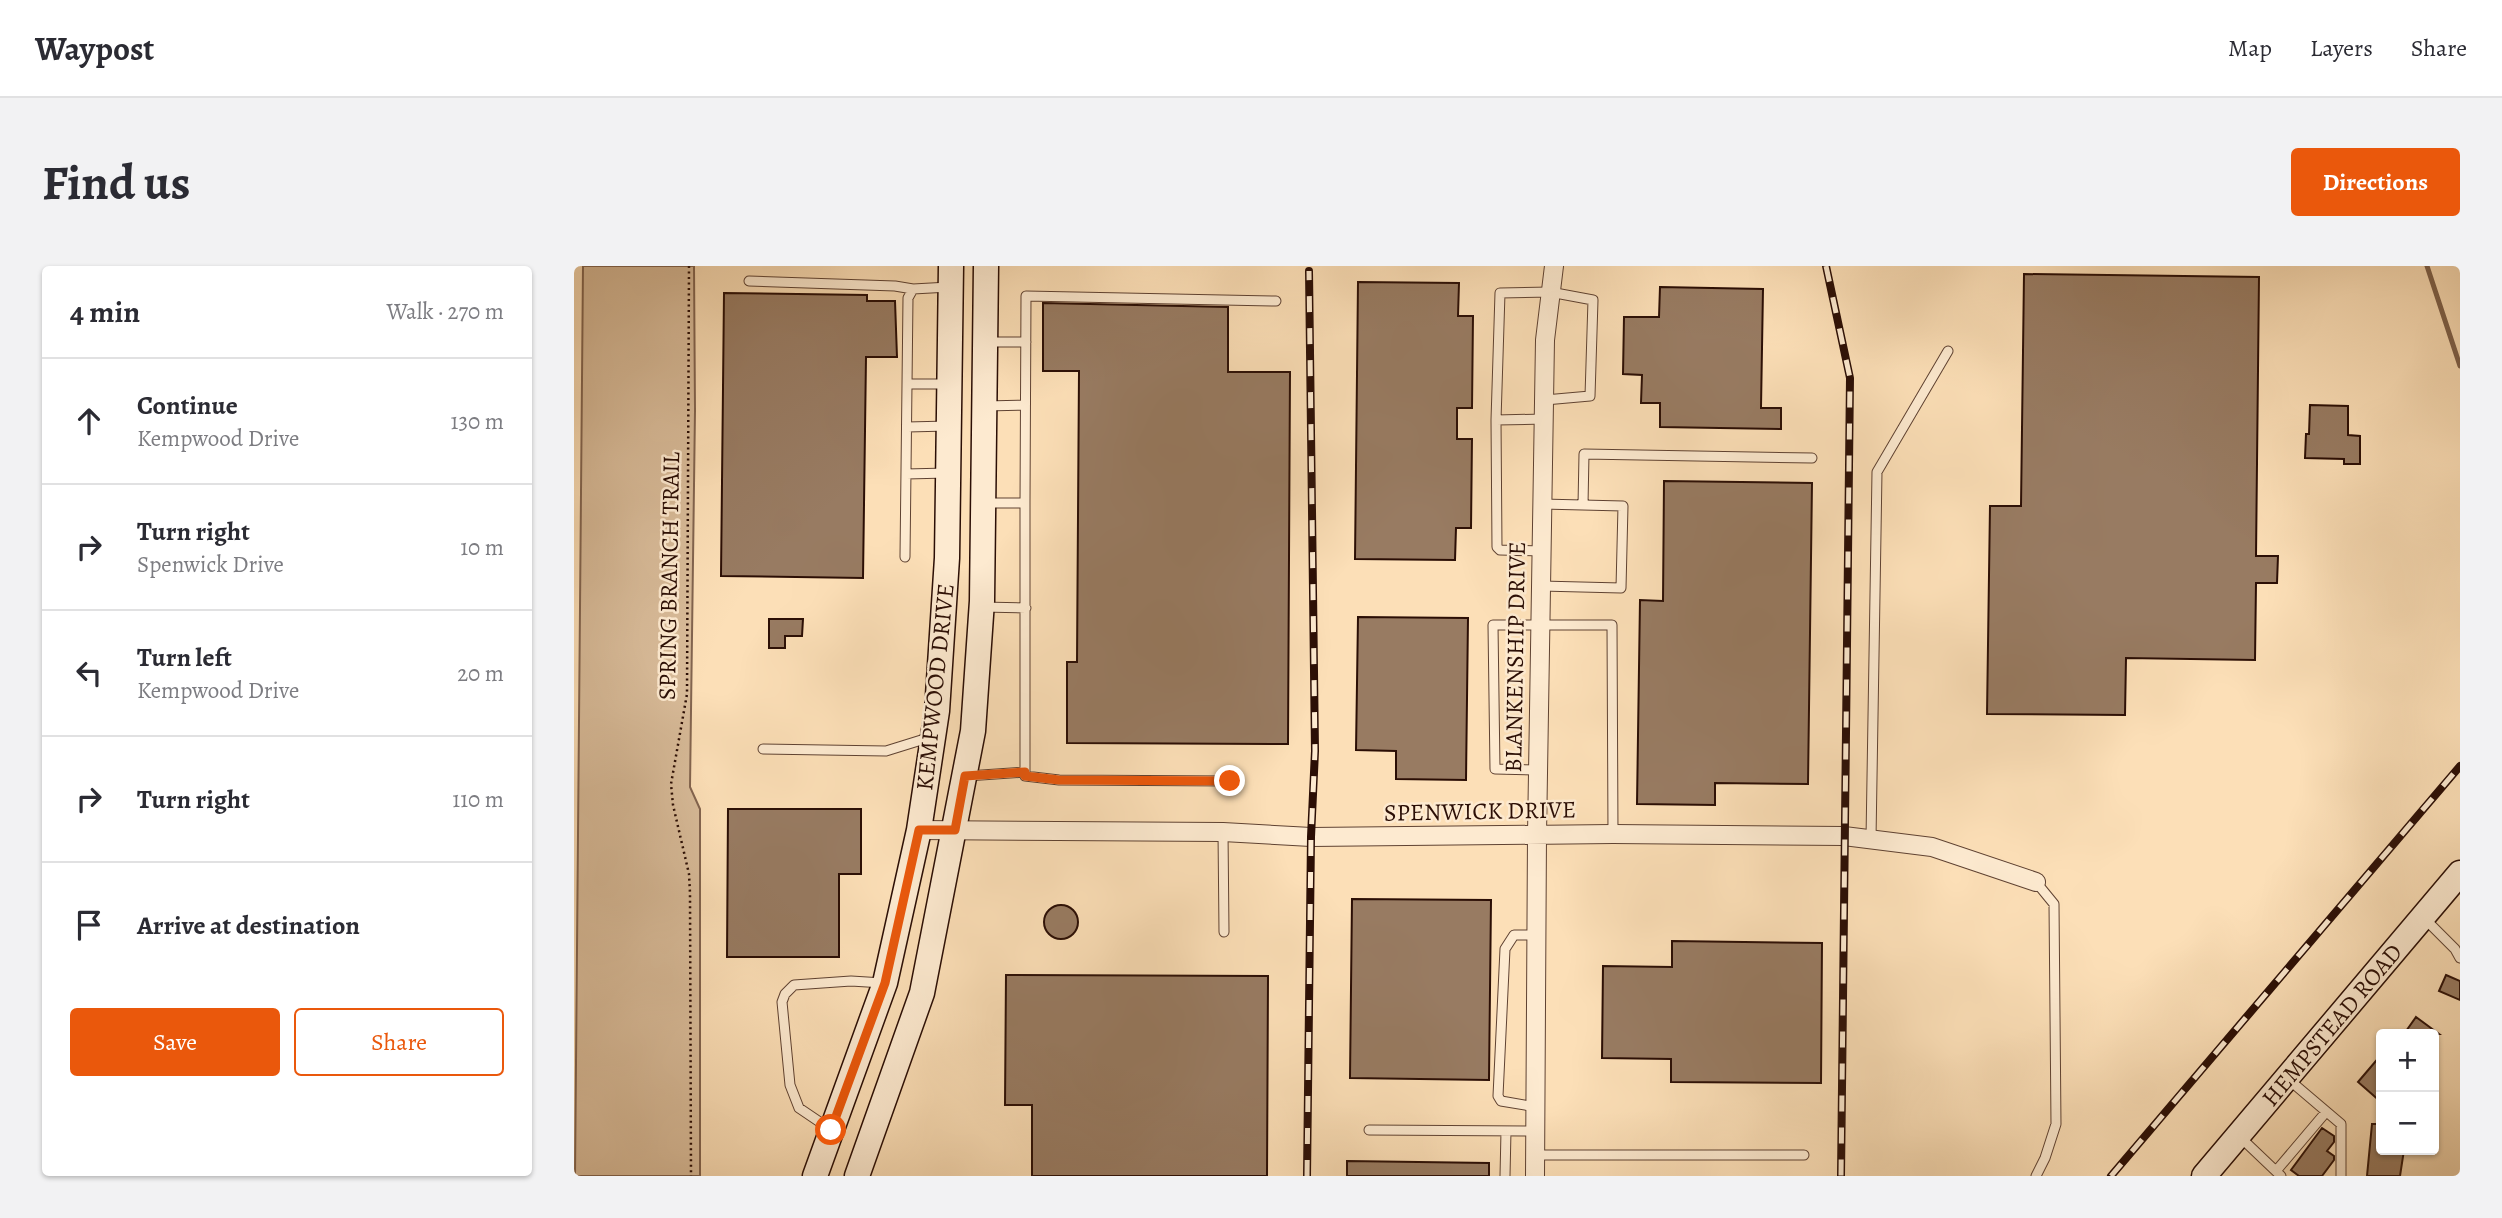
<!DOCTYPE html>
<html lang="en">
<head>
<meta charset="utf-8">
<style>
  :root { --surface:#fff; --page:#f2f2f3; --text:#2b2b33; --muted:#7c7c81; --line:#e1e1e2; --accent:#ea580c }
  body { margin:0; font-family:Alegreya,serif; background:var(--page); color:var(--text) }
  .controls { position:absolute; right:21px; bottom:21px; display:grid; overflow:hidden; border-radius:7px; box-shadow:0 2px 5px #0004 }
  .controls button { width:63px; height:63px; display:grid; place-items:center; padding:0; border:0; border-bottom:2px solid var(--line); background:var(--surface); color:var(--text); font:35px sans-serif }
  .stop { position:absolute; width:21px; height:21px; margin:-16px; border:5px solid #ea580c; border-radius:50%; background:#fff }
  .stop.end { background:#ea580c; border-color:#fff; box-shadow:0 2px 7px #0008 }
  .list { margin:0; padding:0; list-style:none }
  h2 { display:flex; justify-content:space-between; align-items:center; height:91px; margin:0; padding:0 28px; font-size:30px }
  h2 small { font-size:23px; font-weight:400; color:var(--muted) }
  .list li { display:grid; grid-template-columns:46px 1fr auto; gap:21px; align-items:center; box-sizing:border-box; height:126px; padding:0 28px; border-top:2px solid var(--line) }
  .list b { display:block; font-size:26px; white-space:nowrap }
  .list p { margin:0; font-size:23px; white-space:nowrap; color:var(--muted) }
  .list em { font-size:23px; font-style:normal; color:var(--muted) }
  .actions { display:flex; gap:14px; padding:21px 28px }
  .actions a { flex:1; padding:16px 0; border:2px solid var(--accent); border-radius:7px; text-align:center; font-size:24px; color:var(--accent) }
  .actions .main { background:var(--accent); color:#fff }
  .icon { flex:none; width:38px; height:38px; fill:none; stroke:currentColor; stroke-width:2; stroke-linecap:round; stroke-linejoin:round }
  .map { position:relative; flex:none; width:1886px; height:910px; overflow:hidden; border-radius:7px }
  header { display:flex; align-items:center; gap:42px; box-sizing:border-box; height:98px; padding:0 35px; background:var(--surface); border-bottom:2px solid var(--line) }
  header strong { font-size:33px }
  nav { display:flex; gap:38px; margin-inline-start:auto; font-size:24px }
  .intro { display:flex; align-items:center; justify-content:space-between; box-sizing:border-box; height:168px; padding:0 42px }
  h1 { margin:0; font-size:49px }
  .button { padding:18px 32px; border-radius:7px; background:var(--accent); color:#fff; font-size:24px; font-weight:700 }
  main { display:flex; gap:42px; padding:0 42px }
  aside { flex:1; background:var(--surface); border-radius:7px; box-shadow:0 2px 5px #0004 }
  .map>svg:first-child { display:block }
  .green { fill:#d8bb99; stroke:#82644f; stroke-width:2 }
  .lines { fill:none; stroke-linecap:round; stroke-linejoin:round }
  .stream { stroke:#7e614b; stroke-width:5 }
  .building { fill:#987b62; stroke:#2b0e05; stroke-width:2 }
  .lane-casing { stroke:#5f4232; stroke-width:11 }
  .street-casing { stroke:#5f4232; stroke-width:20 }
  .secondary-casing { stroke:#2b0e05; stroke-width:27 }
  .path { stroke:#2b0e05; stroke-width:2.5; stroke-dasharray:2 3.5; stroke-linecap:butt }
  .lane { stroke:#fdead0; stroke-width:9 }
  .street { stroke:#fdead0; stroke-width:18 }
  .secondary { stroke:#fdead0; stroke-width:24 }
  .rail-casing { stroke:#2b0e05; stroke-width:8 }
  .rail { stroke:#fdead0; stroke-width:5; stroke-dasharray:16; stroke-linecap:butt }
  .route { stroke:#ea580c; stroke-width:9 }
  .labels { text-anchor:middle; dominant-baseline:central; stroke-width:5; stroke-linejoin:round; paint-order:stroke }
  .street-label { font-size:24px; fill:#2b0e05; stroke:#fdead0 }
</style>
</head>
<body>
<header>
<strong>Waypost</strong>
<nav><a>Map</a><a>Layers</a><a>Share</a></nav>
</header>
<div class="intro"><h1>Find us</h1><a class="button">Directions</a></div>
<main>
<aside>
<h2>4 min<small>Walk · 270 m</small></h2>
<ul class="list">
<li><svg class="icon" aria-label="ahead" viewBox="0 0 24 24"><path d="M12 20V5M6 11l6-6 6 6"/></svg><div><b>Continue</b><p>Kempwood Drive</p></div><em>130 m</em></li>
<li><svg class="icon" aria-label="right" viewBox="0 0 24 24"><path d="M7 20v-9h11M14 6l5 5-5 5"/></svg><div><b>Turn right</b><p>Spenwick Drive</p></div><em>10 m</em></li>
<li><svg class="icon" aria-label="left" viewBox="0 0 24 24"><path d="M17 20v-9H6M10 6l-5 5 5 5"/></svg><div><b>Turn left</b><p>Kempwood Drive</p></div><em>20 m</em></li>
<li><svg class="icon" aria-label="right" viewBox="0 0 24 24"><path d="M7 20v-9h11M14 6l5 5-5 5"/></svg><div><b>Turn right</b></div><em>110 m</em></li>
<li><svg class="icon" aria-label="arrive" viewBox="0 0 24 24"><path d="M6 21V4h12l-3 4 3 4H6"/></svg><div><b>Arrive at destination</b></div></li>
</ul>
<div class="actions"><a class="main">Save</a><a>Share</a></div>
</aside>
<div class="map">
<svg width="1886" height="910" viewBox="0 0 1886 910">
  <rect width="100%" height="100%" fill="#fcdfb7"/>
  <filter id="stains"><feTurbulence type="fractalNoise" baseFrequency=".00286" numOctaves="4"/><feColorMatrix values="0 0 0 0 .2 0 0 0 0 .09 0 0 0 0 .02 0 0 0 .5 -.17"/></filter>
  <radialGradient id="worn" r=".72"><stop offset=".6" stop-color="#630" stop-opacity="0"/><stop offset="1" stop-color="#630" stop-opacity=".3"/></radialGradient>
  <path class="green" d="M9,0H120L121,144L116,521L126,543V910H1Z"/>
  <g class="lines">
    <path class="stream" d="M1853,0L1886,100"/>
  </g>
  <path class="building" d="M1450,8L1685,11L1682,290H1704L1703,317H1682L1681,394L1552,392L1551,449L1413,448L1416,240H1447Z
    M784,16L885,17L884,50H899L898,142H883V173H898L897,262H882L881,294L781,293Z
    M1086,21L1189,23L1187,142H1207V163L1086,161V137H1067L1068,109L1049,108L1050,51H1085Z
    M150,27L293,29V35H321L323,91H292L289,312L147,310Z
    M469,37L654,41V106H716L714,478L493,477V396H503L505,105H469Z
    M1736,139L1774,140V169L1786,170V198H1770V193L1731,192L1732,168H1735Z
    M1090,215L1238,217L1234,518L1141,517V539L1063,538L1066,334L1089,335Z
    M784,351L894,352L892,514L822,513V485L782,484Z
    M195,353H229L228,370H211V382H195Z
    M154,543H287V608H265V691H153Z
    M778,633L917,634L915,814L776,812Z
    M470 656a17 17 0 1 1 34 0a17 17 0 1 1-34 0Z
    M1098,675L1248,677L1247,817L1097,816V793L1028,792L1029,700L1098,701Z
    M432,709L694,710L693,910H458V839H431Z
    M1872,709L1886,715V734L1865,725Z
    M1842,751L1865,768H1830Z
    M1807,789V836L1784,816Z
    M1798,858H1807V884H1830L1826,910H1793Z
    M1748,862L1760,870V876L1753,885L1760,890V894L1748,910H1725L1717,904Z
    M773,895L915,897V910H773Z"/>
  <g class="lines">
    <defs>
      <path id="lane" d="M175,15L321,20L339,23
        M412,76H452
        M333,118H374
        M411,140L451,139
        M922,154L970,153
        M333,161L374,160
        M332,208L373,207
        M411,237H451V510L485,514L656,515
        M451,237L452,30L702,35
        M1009,239L1010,188L1238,192
        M967,285L926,284L923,281L922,154L926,27L976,26L1019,34L1016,130L971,134
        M331,291L334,32L339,23L375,21
        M967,320L1047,322L1049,240L968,238
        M408,341L452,342
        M189,483L312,485L357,471
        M965,504L921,503L919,359H1038L1039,568
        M393,510L451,506
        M649,566L650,666
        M1297,573L1303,206L1374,85
        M1462,616L1480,638L1482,858L1471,892L1462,910
        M1850,652L1881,683L1886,692
        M1714,813L1767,858V910
        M962,841L927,835L924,830L931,683L940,669H963
        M256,863L225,842L216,819L208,736L211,728L220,719L277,715L309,717
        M795,864L962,865
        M1665,870L1707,910
        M961,889H1230
        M1702,905L1752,846
        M931,910L932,865"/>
      <path id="street" d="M345,564L649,566L737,571L1039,568L1270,570L1358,581L1462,616
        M961,910L963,569L971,74L980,0"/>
      <path id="secondary" d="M241,910L311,717L345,564L363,445L373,292L377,0
        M283,910L348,727L399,465L408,335L412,0
        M1630,910L1886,607"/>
    </defs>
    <use href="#lane" class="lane-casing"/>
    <use href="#street" class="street-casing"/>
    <use href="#secondary" class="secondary-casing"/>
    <path class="path" d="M115,0L113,428L97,518L99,539L115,608L116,627L117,910"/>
    <use href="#lane" class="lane"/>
    <use href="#street" class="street"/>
    <use href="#secondary" class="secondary"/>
    <defs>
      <path id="rail" d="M1252,0L1276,112L1267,910
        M733,910L737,571L741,485L735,5
        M1537,910L1886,500"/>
    </defs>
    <use href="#rail" class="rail-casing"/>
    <use href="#rail" class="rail"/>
  </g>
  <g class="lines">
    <path class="route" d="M257,864L311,717L345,564H381L391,510L451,506V510L485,514L656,515"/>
  </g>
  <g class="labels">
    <g class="street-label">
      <text transform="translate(95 310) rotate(-89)">SPRING BRANCH TRAIL</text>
      <text transform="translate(941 391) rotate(-89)">BLANKENSHIP DRIVE</text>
      <text transform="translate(361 421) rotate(-84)">KEMPWOOD DRIVE</text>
      <text transform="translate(906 545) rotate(-1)">SPENWICK DRIVE</text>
      <text transform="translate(1758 759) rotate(-50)">HEMPSTEAD ROAD</text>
    </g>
  </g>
  <rect width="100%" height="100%" filter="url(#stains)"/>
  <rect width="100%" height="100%" fill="url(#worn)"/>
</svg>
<div class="controls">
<button>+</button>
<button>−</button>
</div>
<div class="stop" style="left:257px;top:864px"></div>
<div class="stop end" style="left:656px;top:515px"></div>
</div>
</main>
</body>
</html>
